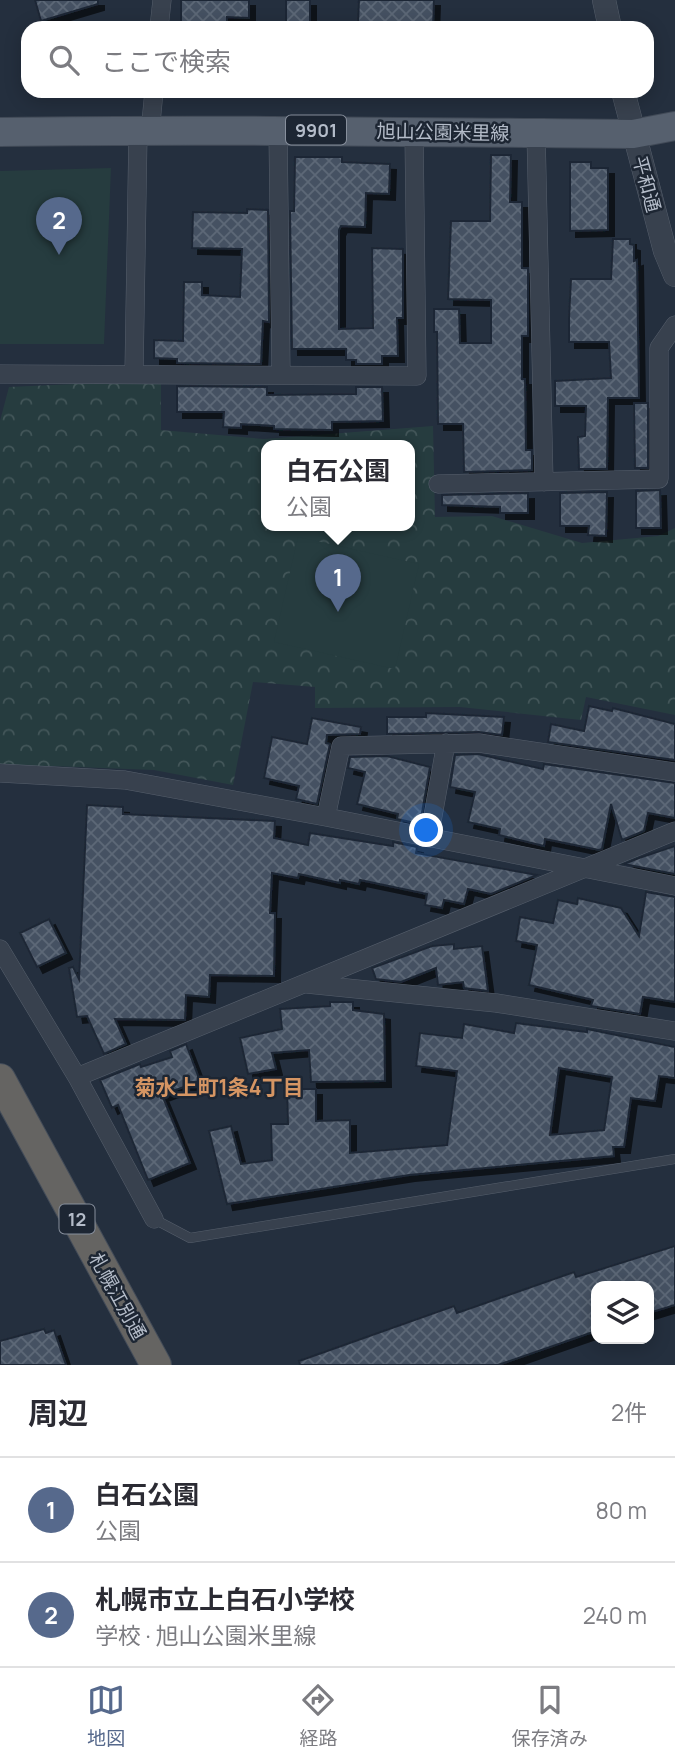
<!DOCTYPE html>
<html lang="ja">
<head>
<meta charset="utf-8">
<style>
  :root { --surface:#fff; --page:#f7f7f7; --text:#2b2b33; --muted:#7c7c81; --line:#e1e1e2; --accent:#56698c }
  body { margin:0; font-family:Manrope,"Noto Sans JP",sans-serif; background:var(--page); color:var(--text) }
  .controls { position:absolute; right:21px; bottom:21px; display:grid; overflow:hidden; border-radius:14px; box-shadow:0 4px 18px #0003 }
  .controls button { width:63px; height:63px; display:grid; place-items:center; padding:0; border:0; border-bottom:2px solid var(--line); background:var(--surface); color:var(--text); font:35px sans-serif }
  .you { position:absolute; left:427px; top:831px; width:24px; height:24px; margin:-18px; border:5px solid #fff; border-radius:50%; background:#1a73e8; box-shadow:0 0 0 10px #1a73e833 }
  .badge { display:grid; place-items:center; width:46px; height:46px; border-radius:50%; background:var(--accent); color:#fff; font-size:23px; font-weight:700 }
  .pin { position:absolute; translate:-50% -58px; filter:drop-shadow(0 2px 4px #0008) }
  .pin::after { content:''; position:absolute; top:37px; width:24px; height:21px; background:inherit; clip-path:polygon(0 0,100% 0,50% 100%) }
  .popup { position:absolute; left:261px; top:440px; width:154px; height:91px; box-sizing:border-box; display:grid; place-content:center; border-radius:14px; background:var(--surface); filter:drop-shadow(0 2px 5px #0005); font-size:23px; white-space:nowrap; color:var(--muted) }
  .popup b { font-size:26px; color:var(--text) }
  .popup::after { content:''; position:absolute; left:50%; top:100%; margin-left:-14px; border:14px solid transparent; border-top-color:var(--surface) }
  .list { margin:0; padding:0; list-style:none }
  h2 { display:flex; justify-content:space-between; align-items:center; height:91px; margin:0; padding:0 28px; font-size:30px }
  h2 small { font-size:23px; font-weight:400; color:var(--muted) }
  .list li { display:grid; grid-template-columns:46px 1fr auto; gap:21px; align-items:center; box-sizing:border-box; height:105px; padding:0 28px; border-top:2px solid var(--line) }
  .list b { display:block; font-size:26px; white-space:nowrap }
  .list p { margin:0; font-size:23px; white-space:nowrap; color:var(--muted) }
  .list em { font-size:23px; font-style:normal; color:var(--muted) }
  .icon { flex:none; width:38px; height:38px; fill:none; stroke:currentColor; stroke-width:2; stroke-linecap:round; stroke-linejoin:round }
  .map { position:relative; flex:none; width:675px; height:1365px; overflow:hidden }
  .search { position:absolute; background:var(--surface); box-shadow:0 4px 18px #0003; left:21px; right:21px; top:21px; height:77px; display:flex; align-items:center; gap:18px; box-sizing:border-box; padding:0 24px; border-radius:21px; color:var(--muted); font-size:26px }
  .sheet { height:301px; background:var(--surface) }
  nav { display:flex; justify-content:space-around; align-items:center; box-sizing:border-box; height:98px; border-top:2px solid var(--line); background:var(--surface); font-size:19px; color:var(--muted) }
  nav a { display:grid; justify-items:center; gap:4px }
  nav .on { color:var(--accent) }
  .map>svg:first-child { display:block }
  .forest { fill:url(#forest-crowns); fill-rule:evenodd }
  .pitch { fill:#263c3f }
  .building { fill:url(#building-cross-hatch); stroke:#1f2835; stroke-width:2; fill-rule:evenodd; filter:url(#shadow) }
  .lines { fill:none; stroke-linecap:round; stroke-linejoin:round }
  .service-casing { stroke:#565f6c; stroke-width:10 }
  .minor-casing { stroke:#565f6c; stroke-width:19 }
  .tertiary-casing { stroke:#565f6c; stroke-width:24 }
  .primary-casing { stroke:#414a57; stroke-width:30 }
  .trunk-casing { stroke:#434c59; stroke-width:32 }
  .service { stroke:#38414e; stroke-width:9 }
  .minor { stroke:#38414e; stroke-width:18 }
  .tertiary { stroke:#38414e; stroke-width:23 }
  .primary { stroke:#56606e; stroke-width:28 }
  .trunk { stroke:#656462; stroke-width:30 }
  .labels { text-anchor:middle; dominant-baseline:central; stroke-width:5; stroke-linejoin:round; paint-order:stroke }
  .shield { fill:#1d2633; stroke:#878f9c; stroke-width:2 }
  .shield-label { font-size:18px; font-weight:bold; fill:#b4bcc9 }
  .street-label { font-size:19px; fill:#b4bcc9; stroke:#1d2633 }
  .neighbourhood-label { font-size:21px; font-weight:bold; fill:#d59563; stroke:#1d2633 }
</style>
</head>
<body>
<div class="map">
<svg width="675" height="1365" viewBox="0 0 675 1365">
  <defs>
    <pattern id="forest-crowns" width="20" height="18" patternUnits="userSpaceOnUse" patternTransform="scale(1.75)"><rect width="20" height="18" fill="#263c3f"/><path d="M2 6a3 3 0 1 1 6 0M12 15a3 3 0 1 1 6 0" fill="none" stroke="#435659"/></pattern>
    <pattern id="building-cross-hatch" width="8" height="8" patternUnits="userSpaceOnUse" patternTransform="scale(1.75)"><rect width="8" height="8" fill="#455162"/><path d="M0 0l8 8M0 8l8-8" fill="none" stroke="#5d6877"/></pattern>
    <filter id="shadow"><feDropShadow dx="6" dy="6" stdDeviation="0" flood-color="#0009"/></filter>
  </defs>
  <rect width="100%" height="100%" fill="#242f3e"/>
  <path class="forest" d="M161,380V430L264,439L433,426L435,517L492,516L582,543L658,536L675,528V715L586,697L581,720L460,707L315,708V687L253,682L233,785L154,770L51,766L0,768V421L9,387ZM266,446H410V526H266Z"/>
  <path class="pitch" d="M111,168L104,344H0V171Z
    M298,537L419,564L395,669L274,642Z"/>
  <path class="building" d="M35,0H98V4L41,21Z
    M181,0H249V18L227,17V28H181Z
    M286,0H310V23L286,24Z
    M359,0H434L433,28H389L390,23L358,22Z
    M491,155H511L510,202H522V268H528V336H522V379H525L526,450H532V470L464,472L463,424H438L437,332H434V309H459L460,343H491V300L448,299L451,221H490Z
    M295,157H342V162L390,164L389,194L366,193L365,227L341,226L339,230V329L373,328L372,248L403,249V318H397L398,356H382V364H356V360H346V349H292L290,211H294Z
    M570,162H591V168H608V230L570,231Z
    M247,209L268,210L269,322L263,321L261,364L177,363V359L154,358V340L183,341L184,282H202V295L240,297L242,249L192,248L193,212L247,213Z
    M613,239H630V244L634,245V261L637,260L639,398H608L607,469H579L578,437L585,436L586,406H555V381L611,378L609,342H569V318L571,279H611Z
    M177,386L267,387V395L356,394V387H382L383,421L332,422V430L274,429V426L241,424V428L223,427L224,412H177Z
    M634,403H648V468H635Z
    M660,490L661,528H636V491Z
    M607,492L606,536L588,535L589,526H560V493Z
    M528,493V513H500V507L442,505V495Z
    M589,706L612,711L613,708L675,724V760L548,742L551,724L584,731Z
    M426,713L504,717L502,735L479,732L387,734V717H426Z
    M312,718L361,727L360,734L327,735L326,743L330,744L317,804L296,799L299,786L264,778L272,737L307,744Z
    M478,754L543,769L544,764L675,783V818L648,813L644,831L622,840L611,804L602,849L599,850L545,839L544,846L499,835L500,829L468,822L475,792L450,787L455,755Z
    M387,756L430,767L420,824L397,819L398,814L357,804L365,772L348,768L350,757Z
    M87,805L123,807V814L275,821L274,838L308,845L310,833L393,846V842L417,847L416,853L537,875L491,894L468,889L464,904L444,900L442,908L425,905L427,894L360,880L359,884L340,880V883L299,874L298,878L272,873L270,913H275L274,976L210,975L209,997L186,995L185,1020L115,1019L126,1044L104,1054L87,1016L77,1017L69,968L73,967L79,979Z
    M675,846V874L624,864L639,858Z
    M646,892L675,897V1002L643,997L640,1014L591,1006L593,1000L529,985L537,945L516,941L520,917L553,923L558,900L577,904L578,898L621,908L639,936Z
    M49,919L66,953L37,967L20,933Z
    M454,944V949L482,946L488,991L464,988L463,982L438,985L436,968L401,982L376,979L372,968L432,946Z
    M330,1002H353V1010L384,1014L385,1081L311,1082L309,1050L272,1053L276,1069L248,1074L240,1038L282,1029L280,1009L330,1006Z
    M516,1023L587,1032V1029L675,1047V1078L659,1076L655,1101L631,1098L624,1147H613L614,1156L409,1175L227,1204L209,1131L231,1126L241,1164L272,1160L271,1124H288L287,1089H316V1121L350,1120V1153L447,1145L457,1071L416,1066L420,1033L462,1038L464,1024L514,1033ZM559,1068L612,1077L604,1130L550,1135Z
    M186,1044L200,1081L162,1095L190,1163L148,1180L118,1105L112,1108L100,1080L140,1064L141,1067L172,1057L170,1051Z
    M675,1246V1305L649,1313V1286H596V1331L498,1365H300L299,1361L454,1306L457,1313L574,1272L576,1277Z
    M44,1329L46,1333L54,1330L66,1365H0V1341Z"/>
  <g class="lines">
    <defs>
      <path id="service" d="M154,1219L190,1238L675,1159"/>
      <path id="minor" d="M159,28L162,0
        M278,129L281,374
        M150,133L154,91
        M536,133L544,482
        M134,373L138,133
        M0,374L417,376L414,132
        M438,484L659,479V348L675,325
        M0,773L125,780L326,817L341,746L479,743L675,772
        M326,817L675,886
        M429,838L446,743
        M0,949L77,1077L154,1219
        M307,984L496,1003L675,1031
        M77,1077L675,831"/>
      <path id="tertiary" d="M604,0L610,28
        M623,91L665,251L675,275"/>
      <path id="primary" d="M0,132C211,129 422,132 633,134L675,126"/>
      <path id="trunk" d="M0,1079L156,1365"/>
    </defs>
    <use href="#service" class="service-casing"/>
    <use href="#minor" class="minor-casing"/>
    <use href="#tertiary" class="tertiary-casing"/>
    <use href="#primary" class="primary-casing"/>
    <use href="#trunk" class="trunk-casing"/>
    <use href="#service" class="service"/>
    <use href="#minor" class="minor"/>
    <use href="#tertiary" class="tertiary"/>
    <use href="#primary" class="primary"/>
    <use href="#trunk" class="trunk"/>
  </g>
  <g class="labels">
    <g class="shield">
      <rect x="286" y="115.5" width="60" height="29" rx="5"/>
      <rect x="59.5" y="1204.5" width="35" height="29" rx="5"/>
    </g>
    <g class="shield-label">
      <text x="316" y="130">9901</text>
      <text x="77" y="1219">12</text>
    </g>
    <g class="street-label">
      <text transform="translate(443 132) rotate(1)">旭山公園米里線</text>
      <text transform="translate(647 184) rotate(75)">平和通</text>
      <text transform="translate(118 1296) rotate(61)">札幌江別通</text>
    </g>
    <g class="neighbourhood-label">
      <text x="219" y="1087">菊水上町1条4丁目</text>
    </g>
  </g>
</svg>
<div class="controls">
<button><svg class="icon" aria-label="layers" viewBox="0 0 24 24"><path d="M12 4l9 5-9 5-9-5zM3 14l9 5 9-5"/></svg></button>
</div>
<div class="you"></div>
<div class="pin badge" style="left:338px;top:612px">1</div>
<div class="popup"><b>白石公園</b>公園</div>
<div class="pin badge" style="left:59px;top:255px">2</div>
<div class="search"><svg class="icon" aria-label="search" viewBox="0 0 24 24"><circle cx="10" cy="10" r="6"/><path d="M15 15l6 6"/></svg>ここで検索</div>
</div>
<section class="sheet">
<h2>周辺<small>2件</small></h2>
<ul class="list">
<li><span class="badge">1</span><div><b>白石公園</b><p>公園</p></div><em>80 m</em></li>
<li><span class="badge">2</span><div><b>札幌市立上白石小学校</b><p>学校 · 旭山公園米里線</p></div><em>240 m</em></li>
</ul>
</section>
<nav>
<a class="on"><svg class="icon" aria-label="map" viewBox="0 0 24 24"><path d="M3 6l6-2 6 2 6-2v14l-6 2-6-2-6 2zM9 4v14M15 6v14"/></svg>地図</a>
<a><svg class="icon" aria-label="directions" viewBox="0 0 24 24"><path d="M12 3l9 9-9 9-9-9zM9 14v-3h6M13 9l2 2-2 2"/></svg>経路</a>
<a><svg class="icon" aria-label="saved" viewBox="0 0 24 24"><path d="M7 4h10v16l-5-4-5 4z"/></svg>保存済み</a>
</nav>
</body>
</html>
